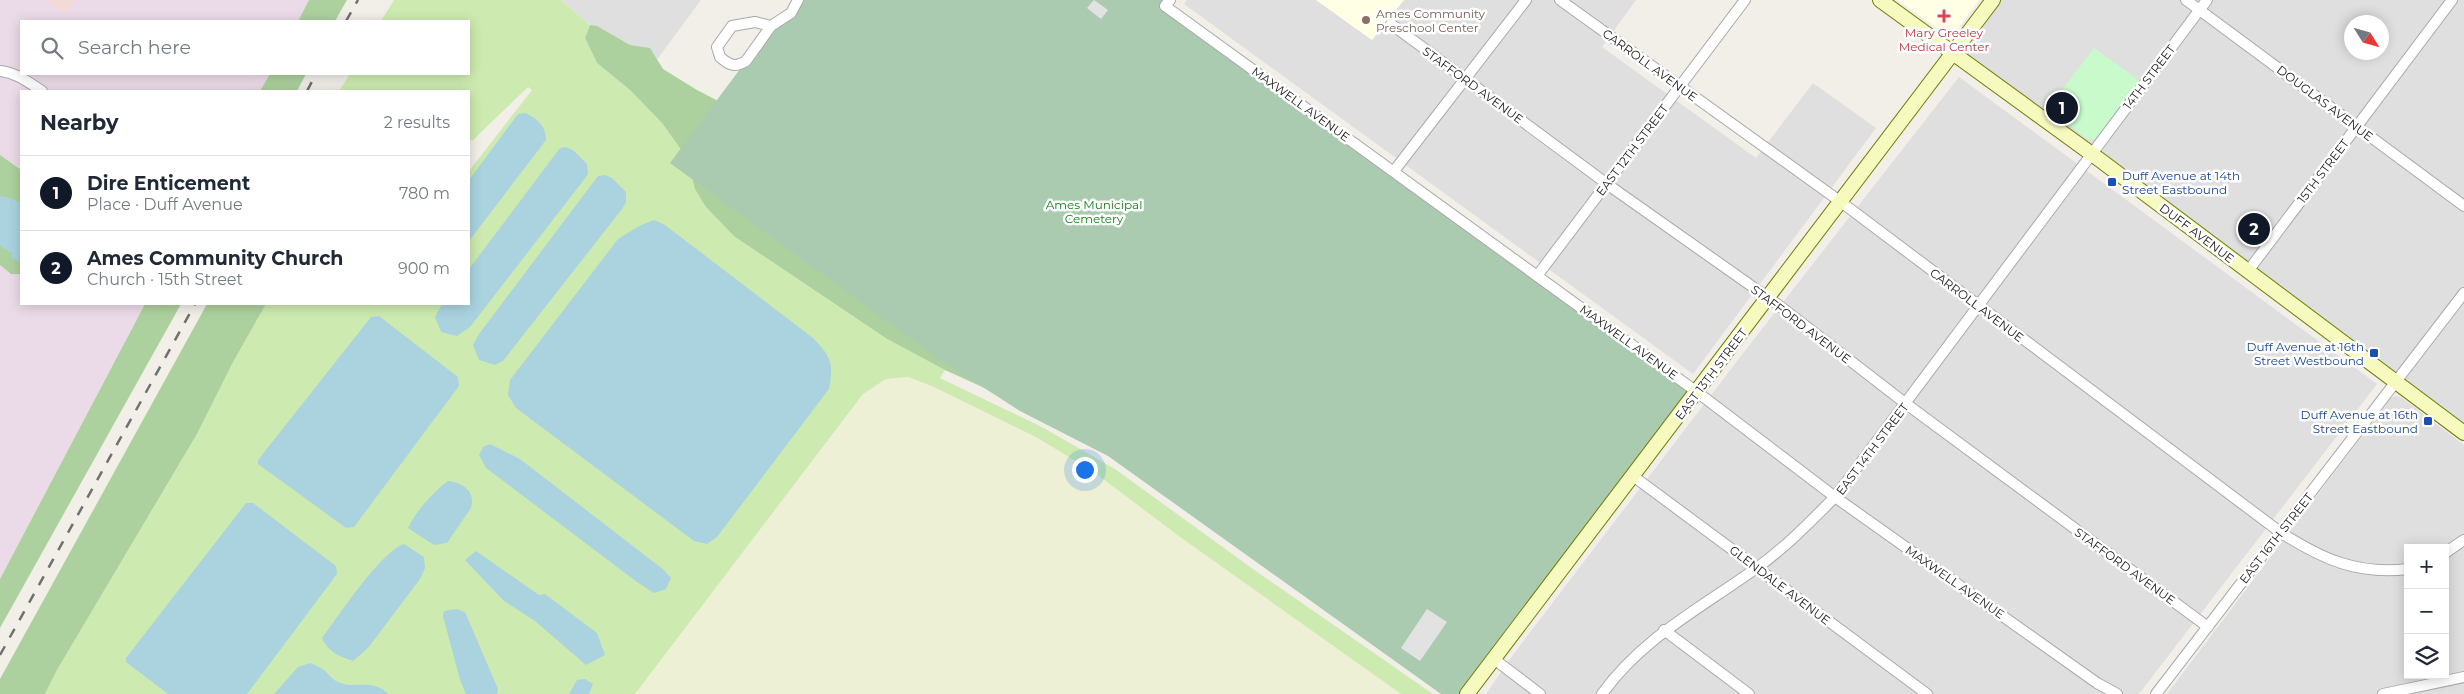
<!DOCTYPE html>
<html lang="en">
<head>
<meta charset="utf-8">
<style>
  :root { --surface:#fff; --page:#f6f6f7; --text:#1f2937; --muted:#747a83; --line:#e0e1e3; --accent:#111827 }
  body { margin:0; font-family:Montserrat,sans-serif; background:var(--page); color:var(--text) }
  .controls { position:absolute; right:15px; bottom:15px; display:grid; overflow:hidden; border-radius:0px; box-shadow:0 2px 12px #0003 }
  .controls button { width:45px; height:45px; display:grid; place-items:center; padding:0; border:0; border-bottom:1px solid var(--line); background:var(--surface); color:var(--text); font:25px sans-serif }
  .compass { position:absolute; left:2344px; top:15px; width:45px; height:45px; border-radius:50%; background:var(--surface); box-shadow:0 2px 12px #0003; rotate:127deg }
  .you { position:absolute; left:1084px; top:469px; width:18px; height:18px; margin:-12px; border:4px solid #fff; border-radius:50%; background:#1a73e8; box-shadow:0 0 0 8px #1a73e833 }
  .badge { display:grid; place-items:center; width:32px; height:32px; border-radius:50%; background:var(--accent); color:#fff; font-size:16px; font-weight:700 }
  .pin { position:absolute; translate:-50% -50%; border:2px solid #fff; box-shadow:0 1px 5px #0006 }
  .list { margin:0; padding:0; list-style:none }
  h2 { display:flex; justify-content:space-between; align-items:center; height:65px; margin:0; padding:0 20px; font-size:21px }
  h2 small { font-size:16px; font-weight:400; color:var(--muted) }
  .list li { display:grid; grid-template-columns:32px 1fr auto; gap:15px; align-items:center; box-sizing:border-box; height:75px; padding:0 20px; border-top:1px solid var(--line) }
  .list b { display:block; font-size:19px; white-space:nowrap }
  .list p { margin:0; font-size:16px; white-space:nowrap; color:var(--muted) }
  .list em { font-size:16px; font-style:normal; color:var(--muted) }
  .icon { flex:none; width:28px; height:28px; fill:none; stroke:currentColor; stroke-width:2; stroke-linecap:round; stroke-linejoin:round }
  .map { position:relative; flex:none; width:2464px; height:694px; overflow:hidden }
  .search { position:absolute; background:var(--surface); box-shadow:0 2px 12px #0003; left:20px; top:20px; width:450px; height:55px; display:flex; align-items:center; gap:12px; box-sizing:border-box; padding:0 18px; border-radius:0px; color:var(--muted); font-size:19px }
  .panel { position:absolute; background:var(--surface); box-shadow:0 2px 12px #0003; left:20px; top:90px; width:450px; height:215px; border-radius:0px }
  .map>svg:first-child { display:block }
  .residential { fill:#e0dfdf; fill-rule:evenodd }
  .commercial { fill:#f2dad9 }
  .industrial { fill:#ebdbe8 }
  .education { fill:#ffffe5 }
  .farmland { fill:#eef0d5 }
  .grass { fill:#cdebb0 }
  .forest { fill:#add19e }
  .cemetery { fill:#aacbaf }
  .park { fill:#c8facc }
  .parking { fill:#e2e2e2 }
  .water { fill:#aad3df }
  .lines { fill:none; stroke-linecap:round; stroke-linejoin:round }
  .street-casing { stroke:#a9a9a9; stroke-width:12 }
  .secondary-casing { stroke:#707d05; stroke-width:16 }
  .street { stroke:#fff; stroke-width:10 }
  .secondary { stroke:#f7fabf; stroke-width:14 }
  .rail { stroke:#707070; stroke-width:2.5; stroke-dasharray:10 10; stroke-linecap:butt }
  .health-dot { fill:#e0444e; stroke:#fff; stroke-width:2 }
  .education-dot { fill:#8d6e63; stroke:#fff; stroke-width:2 }
  .transit-dot { fill:#1a4fb4; stroke:#fff; stroke-width:2 }
  .labels { text-anchor:middle; dominant-baseline:central; stroke-width:5; stroke-linejoin:round; paint-order:stroke }
  .education-label { font-size:12px; fill:#785e54; stroke:#fff; text-anchor:start }
  .health-label { font-size:12px; fill:#be3a42; stroke:#fff }
  .street-label { font-size:12px; fill:#222; stroke:#fff }
  .transit-label { font-size:12px; fill:#164399; stroke:#fff; text-anchor:end }
  .park-label { font-size:12px; fill:#0c8416; stroke:#fff }
</style>
</head>
<body>
<div class="map">
<svg width="2464" height="694" viewBox="0 0 2464 694">
  <rect width="100%" height="100%" fill="#f2efe9"/>
  <path class="residential" d="M561,0H701L647,73Z
    M1187,0H1316L1372,40L1404,0H1636L1602,47L1756,158L1813,83L1876,128L1693,374L1184,4Z
    M1993,0H2464V433L1954,53ZM2352,22H2382V52H2352Z
    M1959,77L2377,384L2139,694H1486L1512,656L1744,352Z
    M2395,396L2401,397L2464,445V694H2167L2390,399ZM2408,548H2445V675H2408Z"/>
  <path class="commercial" d="M45,0H75L65,15Z"/>
  <path class="industrial" d="M0,0H45L65,14L75,0H309L298,21H21V74H270L260,91H21V304H145L0,579Z"/>
  <path class="education" d="M1316,0H1404L1372,40Z
    M1898,0H1979L1955,32L1950,34L1944,33Z"/>
  <path class="farmland" d="M909,377L934,387L1036,437L1095,473L1180,537L1401,694H635L863,394L886,379Z"/>
  <path class="grass" d="M394,0H561L590,25L585,38L597,63L630,90L662,123L687,158L735,237L887,339L945,370L940,378L1042,427L1115,469L1253,569L1433,694H1401L1180,537L1095,473L1036,437L934,387L908,377L886,379L863,394L635,694H45L57,670L197,434L233,361L266,304H469V171L532,90L528,87L472,141L469,139V91H339L350,74H469V21H381Z"/>
  <path class="forest" d="M309,0H347L335,21H298Z
    M590,25L597,26L630,45L650,48L663,69L697,90L728,106L1057,421L945,370L887,339L735,237L706,207L695,189L687,158L662,123L630,90L597,63L585,38Z
    M270,74H306L297,91H260Z
    M0,155L21,170V274H11L0,265Z
    M145,304H181L0,628V579Z
    M207,304H266L233,362L197,434L57,670L45,694H0V679Z"/>
  <path class="cemetery" d="M798,0H1170L1165,5L1697,392L1467,694H1441L1108,456L1020,411L933,355L670,163L746,61Z"/>
  <path class="park" d="M2094,48L2140,81L2097,137L2091,140L2086,138L2048,108Z"/>
  <path class="parking" d="M1094,0L1108,10L1101,19L1087,8Z
    M1427,609L1447,622L1420,661L1401,648Z"/>
  <path class="water" d="M525,113C537,118 546,126 546,140L469,241V180L518,114Z
    M566,147L573,150L587,164L588,174L583,181L470,327L457,336L441,332L435,317L442,304H469V269L560,148Z
    M605,175L612,178L626,192V202L622,209L503,361L495,365L479,360L473,345L479,334L598,176Z
    M0,196L10,198L21,203V262L11,258L12,253L0,246Z
    M654,220L665,225L813,338C831,357 834,362 829,389L717,537L707,544L694,541L516,408L508,395L510,380L618,239L639,226Z
    M379,316L458,377L459,386L354,527L346,528L258,464V460L371,317Z
    M490,444L520,459L664,570L671,578L666,589L654,593L637,582L486,468L479,455L483,447Z
    M448,481C463,483 476,491 471,508L447,543L434,545L408,528C417,510 432,493 448,481Z
    M246,503H253L336,566L337,574L247,694H168L126,662V658Z
    M404,544L424,557L425,568L420,579L368,648L353,661C339,656 329,653 322,638C338,617 381,551 404,544Z
    M476,551L539,595L545,594L597,633L605,655L586,665L535,621L504,601L465,560Z
    M457,609L465,612L498,689L497,694H466L460,680L443,616L444,611Z
    M310,663C315,665 320,667 324,670C328,673 332,679 336,681C355,691 369,677 389,694H274L298,667Z
    M585,679L593,684L589,694H569L577,680Z"/>
  <g class="lines">
    <defs>
      <path id="street" d="M1170,0L1165,6L1697,392L1835,497L2097,683L2117,694
        M1560,0L1841,202L2280,532C2322,559 2357,575 2408,569
        M2186,0L2464,206
        M1391,24L1614,189L1777,304L1905,403L2208,627
        M771,26L755,22L732,26L717,47L720,57C729,65 735,68 746,61L771,26L791,13L798,0
        M0,71C17,73 28,82 42,91
        M1394,171L1526,0
        M2248,271L2452,0
        M1537,276L1745,0
        M1633,476L1927,694
        M2445,553L2464,540
        M1664,630L1749,694
        M1494,659L1540,694
        M1602,694C1642,638 1701,608 1755,569C1785,548 1810,522 1835,497L2207,0
        M2156,694L2464,293
        M2383,694L2464,677"/>
      <path id="secondary" d="M1880,0L2100,160L2464,433
        M1467,694L1993,0"/>
    </defs>
    <use href="#street" class="street-casing"/>
    <use href="#secondary" class="secondary-casing"/>
    <use href="#street" class="street"/>
    <use href="#secondary" class="secondary"/>
    <path class="rail" d="M346,21L358,0
      M307,91L316,74
      M0,655L195,304"/>
  </g>
  <path class="health-dot" d="M1941.5 8.5h5v5h5v5h-5v5h-5v-5h-5v-5h5z"/>
  <circle class="education-dot" cx="1366" cy="20" r="5"/>
  <g class="transit-dot">
    <rect x="2107" y="177" width="10" height="10" rx="2.5"/>
    <rect x="2369" y="348" width="10" height="10" rx="2.5"/>
    <rect x="2423" y="416" width="10" height="10" rx="2.5"/>
  </g>
  <g class="labels">
    <g class="education-label">
      <text x="1376" y="13">Ames Community<tspan x="1376" dy="14">Preschool Center</tspan></text>
    </g>
    <g class="health-label">
      <text x="1944" y="32">Mary Greeley<tspan x="1944" dy="14">Medical Center</tspan></text>
    </g>
    <g class="street-label">
      <text transform="translate(1650 65) rotate(36)">CARROLL AVENUE</text>
      <text transform="translate(2149 77) rotate(-53)">14TH STREET</text>
      <text transform="translate(1473 85) rotate(36)">STAFFORD AVENUE</text>
      <text transform="translate(2325 103) rotate(37)">DOUGLAS AVENUE</text>
      <text transform="translate(1301 104) rotate(36)">MAXWELL AVENUE</text>
      <text transform="translate(1632 150) rotate(-53)">EAST 12TH STREET</text>
      <text transform="translate(2323 171) rotate(-53)">15TH STREET</text>
      <text transform="translate(2197 233) rotate(37)">DUFF AVENUE</text>
      <text transform="translate(1977 305) rotate(37)">CARROLL AVENUE</text>
      <text transform="translate(1801 324) rotate(37)">STAFFORD AVENUE</text>
      <text transform="translate(1629 342) rotate(36)">MAXWELL AVENUE</text>
      <text transform="translate(1711 374) rotate(-53)">EAST 13TH STREET</text>
      <text transform="translate(1872 449) rotate(-53)">EAST 14TH STREET</text>
      <text transform="translate(2276 538) rotate(-52)">EAST 16TH STREET</text>
      <text transform="translate(2125 566) rotate(36)">STAFFORD AVENUE</text>
      <text transform="translate(1955 582) rotate(35)">MAXWELL AVENUE</text>
      <text transform="translate(1780 585) rotate(37)">GLENDALE AVENUE</text>
    </g>
    <g class="transit-label">
      <text x="2122" y="175" text-anchor="start">Duff Avenue at 14th<tspan x="2122" dy="14">Street Eastbound</tspan></text>
      <text x="2364" y="346">Duff Avenue at 16th<tspan x="2364" dy="14">Street Westbound</tspan></text>
      <text x="2418" y="414">Duff Avenue at 16th<tspan x="2418" dy="14">Street Eastbound</tspan></text>
    </g>
    <g class="park-label">
      <text x="1094" y="204">Ames Municipal<tspan x="1094" dy="14">Cemetery</tspan></text>
    </g>
  </g>
</svg>
<div class="controls">
<button>+</button>
<button>−</button>
<button><svg class="icon" aria-label="layers" viewBox="0 0 24 24"><path d="M12 4l9 5-9 5-9-5zM3 14l9 5 9-5"/></svg></button>
</div>
<svg class="compass" viewBox="-18 -18 36 36"><path d="M0-13l5 13h-10z" fill="#e53935"/><path d="M0 13l5-13h-10z" fill="#747a83"/></svg>
<div class="you"></div>
<div class="pin badge" style="left:2062px;top:108px">1</div>
<div class="pin badge" style="left:2254px;top:229px">2</div>
<div class="search"><svg class="icon" aria-label="search" viewBox="0 0 24 24"><circle cx="10" cy="10" r="6"/><path d="M15 15l6 6"/></svg>Search here</div>
<section class="panel">
<h2>Nearby<small>2 results</small></h2>
<ul class="list">
<li><span class="badge">1</span><div><b>Dire Enticement</b><p>Place · Duff Avenue</p></div><em>780 m</em></li>
<li><span class="badge">2</span><div><b>Ames Community Church</b><p>Church · 15th Street</p></div><em>900 m</em></li>
</ul>
</section>
</div>
</body>
</html>
